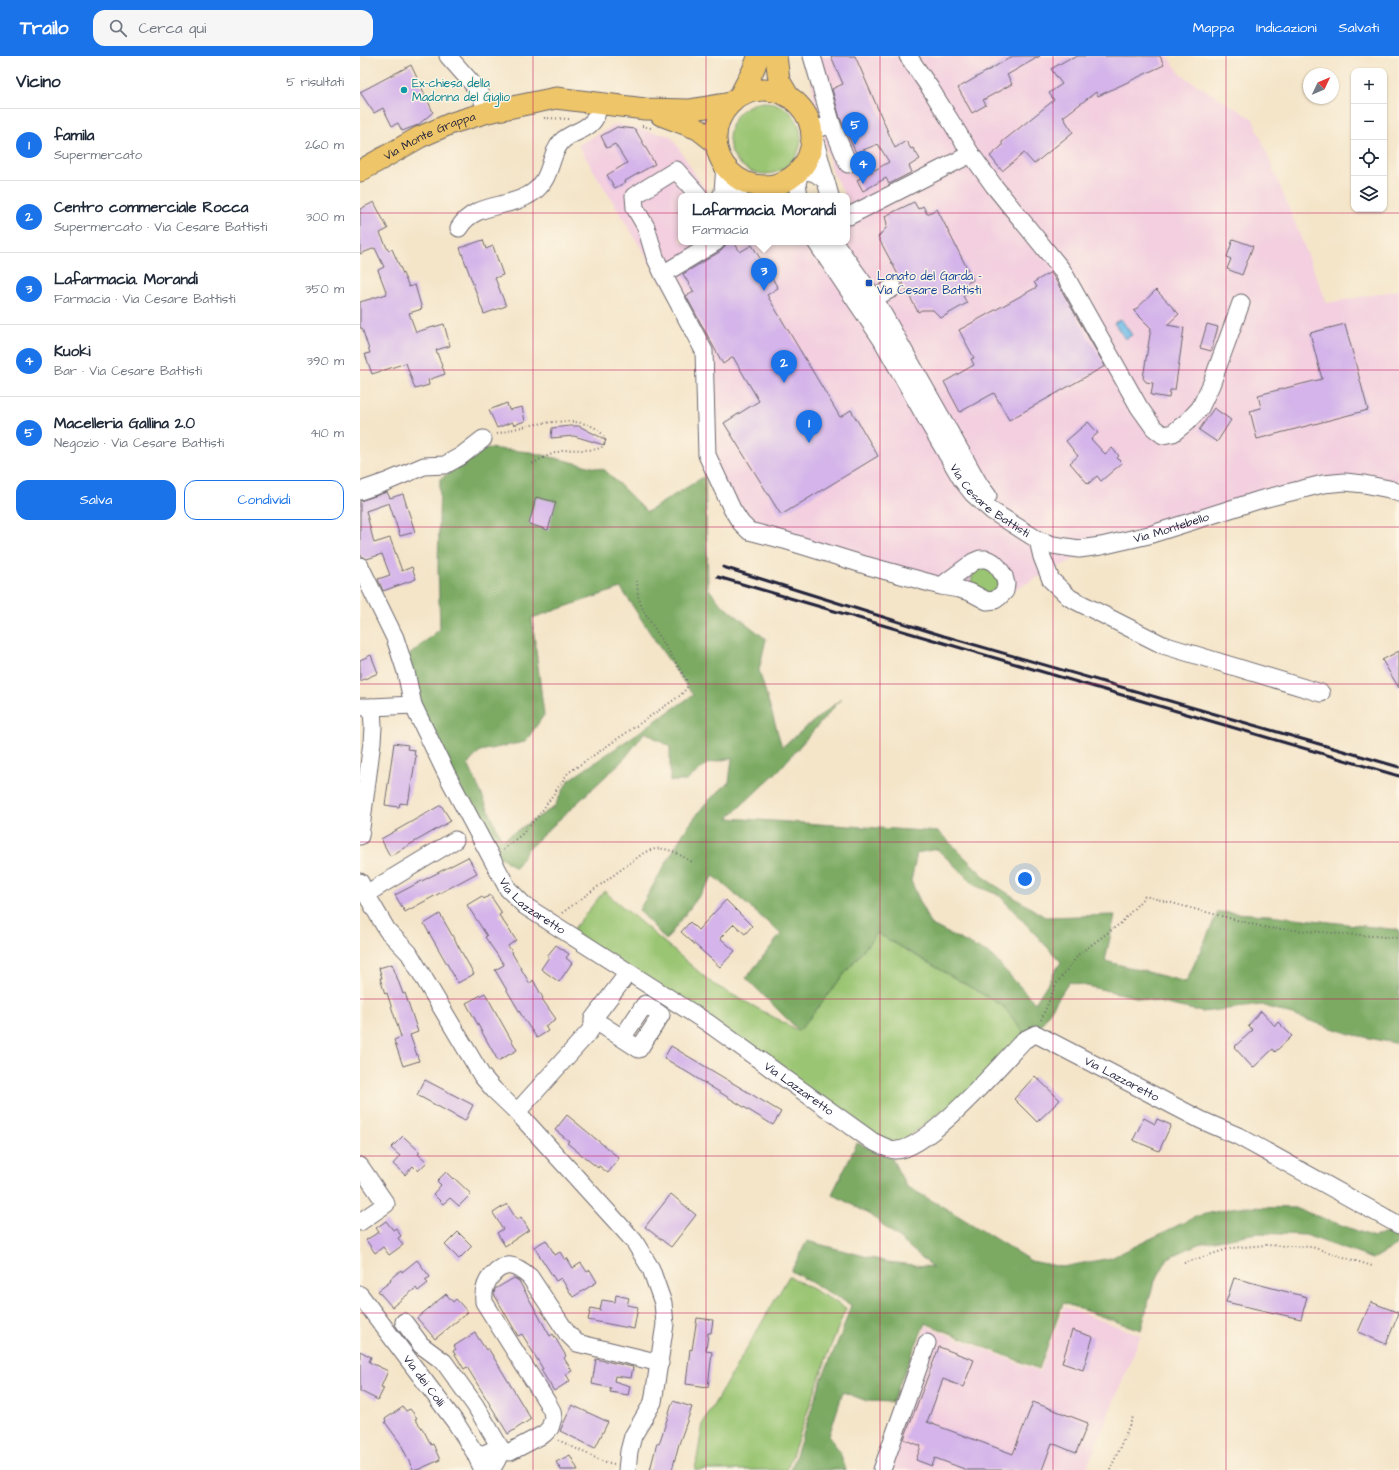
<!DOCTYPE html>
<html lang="it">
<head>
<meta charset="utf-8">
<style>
  :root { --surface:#fff; --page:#f6f6f7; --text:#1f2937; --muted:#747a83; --line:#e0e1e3; --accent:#1a73e8 }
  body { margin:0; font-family:"Architects Daughter",sans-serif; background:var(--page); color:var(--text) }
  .controls { position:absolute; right:12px; top:12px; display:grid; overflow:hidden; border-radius:8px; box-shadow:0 1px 3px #0004 }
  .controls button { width:36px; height:36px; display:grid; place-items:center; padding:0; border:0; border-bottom:1px solid var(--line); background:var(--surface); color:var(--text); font:20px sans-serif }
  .compass { position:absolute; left:943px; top:12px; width:36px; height:36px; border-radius:50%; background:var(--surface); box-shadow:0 1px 3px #0004; rotate:46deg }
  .you { position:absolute; left:665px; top:823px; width:14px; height:14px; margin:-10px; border:3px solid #fff; border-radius:50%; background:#1a73e8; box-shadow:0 0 0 6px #1a73e833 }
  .badge { display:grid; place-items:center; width:26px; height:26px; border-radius:50%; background:var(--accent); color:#fff; font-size:13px; font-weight:700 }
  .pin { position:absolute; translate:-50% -33px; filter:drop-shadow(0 1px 2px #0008) }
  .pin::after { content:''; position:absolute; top:21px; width:14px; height:12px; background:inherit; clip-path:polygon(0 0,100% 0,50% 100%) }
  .popup { position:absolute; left:318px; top:137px; width:172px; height:52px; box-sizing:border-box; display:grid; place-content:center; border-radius:8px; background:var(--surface); filter:drop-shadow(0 1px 3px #0005); font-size:13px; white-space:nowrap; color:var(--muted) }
  .popup b { font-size:15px; color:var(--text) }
  .popup::after { content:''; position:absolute; left:50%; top:100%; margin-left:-8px; border:8px solid transparent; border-top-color:var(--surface) }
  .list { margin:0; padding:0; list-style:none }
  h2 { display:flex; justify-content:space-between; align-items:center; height:52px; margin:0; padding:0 16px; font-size:17px }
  h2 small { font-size:13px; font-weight:400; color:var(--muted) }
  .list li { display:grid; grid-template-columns:26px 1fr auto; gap:12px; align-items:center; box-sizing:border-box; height:72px; padding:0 16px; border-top:1px solid var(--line) }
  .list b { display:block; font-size:15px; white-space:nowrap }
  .list p { margin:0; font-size:13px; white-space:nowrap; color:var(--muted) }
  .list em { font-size:13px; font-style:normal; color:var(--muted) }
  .actions { display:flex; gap:8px; padding:12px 16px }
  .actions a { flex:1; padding:9px 0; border:1px solid var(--accent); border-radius:12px; text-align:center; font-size:14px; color:var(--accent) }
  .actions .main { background:var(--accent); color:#fff }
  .icon { flex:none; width:22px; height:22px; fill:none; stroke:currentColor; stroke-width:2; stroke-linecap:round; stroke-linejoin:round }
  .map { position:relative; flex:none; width:1039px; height:1414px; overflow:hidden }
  header { display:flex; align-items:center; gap:24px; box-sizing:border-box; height:56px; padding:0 20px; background:var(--accent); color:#fff }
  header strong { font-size:19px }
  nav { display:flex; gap:22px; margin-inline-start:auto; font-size:14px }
  .search { width:280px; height:36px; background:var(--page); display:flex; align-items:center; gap:10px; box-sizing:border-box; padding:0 14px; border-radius:12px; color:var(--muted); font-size:15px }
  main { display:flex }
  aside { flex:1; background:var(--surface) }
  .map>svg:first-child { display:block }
  .built { fill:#f3cfdf }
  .green { fill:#9ac572; stroke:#5e7456 }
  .forest { fill:#7baa64; stroke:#4e6650; fill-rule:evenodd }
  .water { fill:#6ebbe8; stroke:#486e92 }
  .building { fill:#d4b4ea }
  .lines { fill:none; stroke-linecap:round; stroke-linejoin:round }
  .minor-casing { stroke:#6c666d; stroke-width:19 }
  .major-casing { stroke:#6c666d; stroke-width:23 }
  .path { stroke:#6c666d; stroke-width:2; stroke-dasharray:1 3; stroke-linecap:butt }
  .minor { stroke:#fff; stroke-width:17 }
  .major { stroke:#eec569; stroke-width:21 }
  .rail { stroke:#22223b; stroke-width:3 }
  .grid { fill:none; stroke:#c2185b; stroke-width:1; stroke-opacity:0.55 }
  .culture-dot { fill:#0f9aa8; stroke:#fcf5e5; stroke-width:1.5 }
  .transit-dot { fill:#1a4fb4; stroke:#fcf5e5; stroke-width:1.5 }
  .labels { text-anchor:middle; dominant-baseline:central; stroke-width:3; stroke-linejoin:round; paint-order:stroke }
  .culture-label { font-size:12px; fill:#0d838f; stroke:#fcf5e5; text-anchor:start }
  .street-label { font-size:12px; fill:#22223b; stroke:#fcf5e5 }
  .transit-label { font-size:12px; fill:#164399; stroke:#fcf5e5; text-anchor:start }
</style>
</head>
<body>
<header>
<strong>Trailo</strong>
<div class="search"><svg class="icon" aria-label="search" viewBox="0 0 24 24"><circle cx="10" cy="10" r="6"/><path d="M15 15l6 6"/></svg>Cerca qui</div>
<nav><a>Mappa</a><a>Indicazioni</a><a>Salvati</a></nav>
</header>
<main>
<aside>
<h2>Vicino<small>5 risultati</small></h2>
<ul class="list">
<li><span class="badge">1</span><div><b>famila</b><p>Supermercato</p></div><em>260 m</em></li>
<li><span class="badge">2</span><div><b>Centro commerciale Rocca</b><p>Supermercato · Via Cesare Battisti</p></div><em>300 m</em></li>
<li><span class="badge">3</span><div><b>Lafarmacia. Morandi</b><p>Farmacia · Via Cesare Battisti</p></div><em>350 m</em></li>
<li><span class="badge">4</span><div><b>Kuoki</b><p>Bar · Via Cesare Battisti</p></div><em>390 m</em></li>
<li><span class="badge">5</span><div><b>Macelleria Gallina 2.0</b><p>Negozio · Via Cesare Battisti</p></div><em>410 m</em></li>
</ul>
<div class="actions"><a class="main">Salva</a><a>Condividi</a></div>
</aside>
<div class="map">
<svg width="1039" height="1414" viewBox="0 0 1039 1414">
  <rect width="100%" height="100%" fill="#fcf5e5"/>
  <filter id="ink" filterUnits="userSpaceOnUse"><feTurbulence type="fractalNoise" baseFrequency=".025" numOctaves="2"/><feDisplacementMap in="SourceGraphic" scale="8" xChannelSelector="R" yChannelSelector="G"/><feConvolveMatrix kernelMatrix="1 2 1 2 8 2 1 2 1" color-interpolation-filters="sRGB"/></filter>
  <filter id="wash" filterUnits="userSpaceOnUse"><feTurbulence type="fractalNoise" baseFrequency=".012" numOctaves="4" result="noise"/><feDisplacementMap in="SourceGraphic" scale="16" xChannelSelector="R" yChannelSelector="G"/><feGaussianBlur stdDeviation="0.9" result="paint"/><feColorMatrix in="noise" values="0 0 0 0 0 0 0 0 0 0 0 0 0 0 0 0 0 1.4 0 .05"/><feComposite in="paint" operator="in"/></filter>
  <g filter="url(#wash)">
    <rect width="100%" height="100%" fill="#f4e5c9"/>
    <path class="built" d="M449,0H808L821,19L893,63L967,247L1039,234V437L985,426L741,490L639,541L389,475L347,399L344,295L218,89L256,68L311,80L349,140H321V186H487L492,153L487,143V140H485L473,117L454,48Z
      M704,1251L781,1279L726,1414H513L566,1270L680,1316Z"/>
    <path class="green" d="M369 82a36 36 0 1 1 72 0a36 36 0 1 1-72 0Z
      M621,510H630L640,529L629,539L612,531C610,521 613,516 621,510Z
      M244,835L353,928L439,975L517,877L643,950L664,977L604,1039L541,1086L525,1085L212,875Z
      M429,1220L486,1252L469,1295L427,1414H335L343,1367Z"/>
    <path class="forest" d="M127,392L170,396L245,414L287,456L345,420L348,532L360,547L406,583L399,614L422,691L481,643L419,714L368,762L579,776L630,826L685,861L755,859L745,905L826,926L858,856L909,859L1039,874V988L990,978L902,949L842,956L709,926L679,972L664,977L643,950L517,877L439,975L386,922L421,878L354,820L306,884L279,854L324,776L345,748L369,726L372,702L348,707L326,725H310V691L285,676L265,702L167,794L155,812L130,792L62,653L47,601L80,573L78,511L80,423ZM261,532L298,589L333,639L208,725L194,751L142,784L108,708L120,695L165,686L184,659L172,562ZM577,793L616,830L639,839L701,906L675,947L631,899L570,868L551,825L557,797Z
      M497,1087L531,1101L546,1130L592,1156L671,1205L702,1211L751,1202L837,1160L877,1151L935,1152L1014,1181L1037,1174L1039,1176V1188L1013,1203L945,1179L897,1177L838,1188L808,1202L793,1229L781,1274L703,1247L679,1313L565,1267L532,1346L507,1345L483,1336L469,1380L480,1396L486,1414H431L462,1322L482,1276L491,1249L431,1215L447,1185L527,1206L573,1211L511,1159L472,1138Z"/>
    <path class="water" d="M761,263L772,279L765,283L754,267Z"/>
    <g id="blocks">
      <path class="building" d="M471,0H495L535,92L546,85L551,93L553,92L560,103L549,110L552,116L529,128L526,122L503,135L497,124L529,106L518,88L496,97L480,62L472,33L483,28Z
        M653,0H680L647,19L652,28L623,44L626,49L612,57L598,32Z
        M718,0H800L804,9L738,40L736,36L703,61L713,76L674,108L664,97L642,115L630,100L642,90V86L694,44L689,37L702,28L691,13L710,2L711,3Z
        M51,9L73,56L58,69L42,75L38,67L32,70L23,52L14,57L0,36Z
        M257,71L275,73L295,108L265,125L266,126L255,132L247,119L267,107L255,88L247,92L241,80Z
        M14,146L28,173L20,177L28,194L32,193L49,231L55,229L62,253L49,257L56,276L84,268L90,290L76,294L85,318L68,324L69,329L55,333L46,307L12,318L5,298L10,297L2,272H0V246L27,238L18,214L24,211L15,192L0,198V153Z
        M554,146L558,153L563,150L567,158L577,153L613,224L604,229L608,237L603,240L607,247L581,262L573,254H562L558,256L518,181L526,172L527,168L525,160Z
        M873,183L893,190L882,219L867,213L871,203L867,201Z
        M123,184L126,193L133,190L143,219L135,222L146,250L124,258L100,192Z
        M366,186H374L380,196L392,189L418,232L407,239L480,361L491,354L518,400L421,459L364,367L399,345L373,301L363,308L326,240L334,236L323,218L361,195L365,190Z
        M691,216L745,310L649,364L634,337L600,356L584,326L614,309L611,303L614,302L599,274L677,231L674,226Z
        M796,234L819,258L807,269L824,272L815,334H810L809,342L791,339L793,327L786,326L783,322L791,272L774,255Z
        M847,268L858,271L851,295L840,292Z
        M985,268L1008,354L897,383L890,355L901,352L898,339L962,323L950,277Z
        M147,347L149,354L162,351L165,365L154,369L152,366L137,372L129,354Z
        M854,352L871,364L857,386L839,374Z
        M728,366L738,377L731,383L745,398L752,392L759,400L757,402L762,407L741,425L737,420L728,428L710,407L718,400L706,385Z
        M210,370H219L246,384L244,389L214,380L191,382L192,372Z
        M27,436L30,442L43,438L55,476L40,480L29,447L6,455L14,487L30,482L42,515L52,511L56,523L23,535L18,523L30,519L22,498L7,503L0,499V445Z
        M176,441L196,446L188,474L169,468Z
        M1039,595V632L1022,604Z
        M11,599L18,617L0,625V604Z
        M34,687L48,689L47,693L55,694L54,699L56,700L49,742H48L47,748L40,747L39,751L25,749Z
        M81,749L91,765L30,800L21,783Z
        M108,801L117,817L45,856L35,839Z
        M130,839L142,857L139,859L156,884L148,890L153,897H152L170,928L173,924L183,942L182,943L196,963L185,970L188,975L177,982L165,965L135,914L144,909L125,881L127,880L107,849L122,840L124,843Z
        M366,844L392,870L385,878L374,868L360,882L375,895L360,911L321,876L330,866L338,874Z
        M80,858L114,918L98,927L64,868Z
        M196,889L209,898L206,902L212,907L199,926L181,913L189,901L187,900Z
        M32,908L43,938L45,937L58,976L50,979L59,1005L43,1010L34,984L41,981L27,937L25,938L20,922H22L19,912Z
        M125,937L157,994L138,1005L106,947Z
        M901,955L915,970L918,966L932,980L915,996L913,993L893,1012L874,991L893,974L888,970Z
        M311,990L421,1056L413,1069L304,1002Z
        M675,1020L700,1044L677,1066L654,1043Z
        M65,1024L113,1049L105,1065L57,1039Z
        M207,1059L259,1102L248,1117L239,1110L238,1112L207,1087L209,1085L195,1074Z
        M784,1062L795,1068L797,1063L811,1069L799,1095L773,1084Z
        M43,1080L60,1096L58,1098L67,1106L58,1115L53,1110L45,1119L33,1108L40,1100L31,1092Z
        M86,1116L93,1123L94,1122L111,1138L99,1150L90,1142L83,1148L73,1138L81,1129L77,1125Z
        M311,1138L336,1159L311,1191L285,1171Z
        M147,1148L157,1164L161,1161L169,1174L145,1190L137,1177L143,1173L133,1157Z
        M26,1165L33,1174L36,1172L41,1180L38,1182L43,1189L29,1199L23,1191L15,1197L6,1184L19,1176L16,1172Z
        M98,1176L112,1190L99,1203L85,1189Z
        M186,1184L195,1199L200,1196L205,1204L207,1202L213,1212L221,1207L227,1216L230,1214L237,1226L213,1241L201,1222L196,1225L174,1191Z
        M57,1204L70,1221L65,1224L68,1227L58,1235L56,1232L32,1251L18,1235L31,1225L30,1223L41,1214L42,1216Z
        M154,1222L159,1225L190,1280L193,1278L206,1300L204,1302L212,1315L206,1318L210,1325L194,1335L181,1314L183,1313L162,1278L158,1280L134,1238L135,1233Z
        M874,1222L947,1241L941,1263L866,1246Z
        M86,1238L93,1246L96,1243L108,1256L75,1283L57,1262Z
        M256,1239L269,1242L267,1249L278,1251L274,1273L228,1264L231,1252L240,1254L242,1244L255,1246Z
        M1011,1246L1039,1257L1026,1288L998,1276Z
        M337,1262L353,1264L351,1277H348L346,1295L352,1296L348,1331L326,1328L330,1293L332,1294Z
        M712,1274L733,1281L723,1314L702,1307Z
        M115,1277L126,1294L128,1292L171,1363L148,1378L107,1311L104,1313L93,1295L96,1293L94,1290Z
        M579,1291L614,1304L603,1331L583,1323L567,1366L653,1398L673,1346L728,1367L716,1397L692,1387L682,1414H607L575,1402L572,1410L556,1404L561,1390L544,1383Z
        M0,1295L11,1301L9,1306L28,1315L21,1331L24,1332L18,1344L0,1335Z
        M236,1303L273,1311L271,1322L255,1320L254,1325L270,1330L268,1339L250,1336L251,1332L232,1328Z
        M313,1345L332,1351L319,1388L312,1414H290L297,1387L299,1388Z
        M212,1349L248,1366L235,1392L200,1375Z
        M43,1351L46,1355L50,1353L57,1362L55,1363L64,1375L71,1389L73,1388L80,1404L57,1414H53L41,1388L25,1366L26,1365L25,1363Z
        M210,1399L218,1414H201L196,1406Z"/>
    </g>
  </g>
  <g filter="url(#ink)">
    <use href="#blocks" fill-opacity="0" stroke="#6c666d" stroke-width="1"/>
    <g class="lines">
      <defs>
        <g id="minor">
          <path d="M88,0L118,34L128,56"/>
          <path d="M452,0L472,69L488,108"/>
          <path d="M548,0L570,32L611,98L634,130L702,214L779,351L794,372L803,379L813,377L828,365L840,352L851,329L881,247"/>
          <path d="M408,130L418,140"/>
          <path d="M361,140L363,136L365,110"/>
          <path d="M373,140L387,127"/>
          <path d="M439,140L437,127L441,114L455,117L465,124"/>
          <path d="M470,140L453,78L459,72L472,69"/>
          <path d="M487,160H489L611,98"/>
          <path d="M99,172C114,146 149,153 172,137C193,123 188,100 202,85C211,76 229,74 235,62C237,58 238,52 239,47"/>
          <path d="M356,186L303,218L344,295L347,399L372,453L381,467L389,475L424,484L505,509L581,530L599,533L612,537L627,545L635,544L639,541L645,535L646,528L644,520L638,511L633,506L626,503H620L613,506L581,530"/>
          <path id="s1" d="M456,186L522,284L567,364L602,424L613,438L632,455L678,484L693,489L719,493L741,490L789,479L899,444L963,428L985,426L1004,428L1029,433L1039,437"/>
          <path d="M474,186L514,242L619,428L628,440"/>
          <path d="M303,218L295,201L286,171L275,152L274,140L316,114L339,140"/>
          <path d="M503,242H514L533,232"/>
          <path d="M0,435L26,426L64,410L85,409L101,400L123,383"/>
          <path d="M678,484L682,501L691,524L710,542L803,589L961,637"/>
          <path id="s2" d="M0,510L35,582L46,616L53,649L86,717L148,833L165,850L348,967L512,1085C519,1088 527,1093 535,1094C566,1096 642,1007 664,984L676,978L841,1064L878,1080L1039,1169"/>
          <path d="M0,651H12L13,671L12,686L0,780"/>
          <path d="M12,651L53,649"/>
          <path d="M0,826L6,838L27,874L49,897L122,1020L134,1034L157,1056L274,1185L291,1213L303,1247L305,1268L293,1346L273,1380L269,1395L267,1414"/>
          <path d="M6,838L95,784"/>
          <path d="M233,970L237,968L242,969L279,993L301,959L285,948L262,982"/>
          <path d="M157,1056L229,976L233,970V963L268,917"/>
          <path d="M0,1110L26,1148L0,1166"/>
          <path id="s3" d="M0,1239L96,1367L115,1397L123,1414"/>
          <path d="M44,1266L61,1289L84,1306L115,1349L141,1393C139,1401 136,1408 130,1414"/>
          <path d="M117,1401L133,1394L150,1396L184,1378L190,1372L193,1362L192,1355L187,1346L124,1246C123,1236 125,1227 132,1219C145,1204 156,1209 170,1221L207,1277L217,1287L300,1307"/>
          <path d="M522,1414L567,1287"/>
        </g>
        <g id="major">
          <path d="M416,0L419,24L429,41"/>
          <circle cx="404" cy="82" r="48"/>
          <path d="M380,40C386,26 395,15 398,0"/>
          <path d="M301,59L338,73L356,87"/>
          <path id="s4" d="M0,115L60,81L92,67L128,56L196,42L285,53L329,54L371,47"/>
        </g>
      </defs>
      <use href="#minor" class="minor-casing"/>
      <use href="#major" class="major-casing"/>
      <path class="path" d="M445,46L452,57
        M184,62L210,63
        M282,70L291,72
        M137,378C161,370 225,354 243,379C245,382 246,387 243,390C237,396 216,393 207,394C193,396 181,403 170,409
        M143,794L162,778L179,759L208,717L321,639L328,630L326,623L283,554L278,540L277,525
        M202,857L285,796C305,788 315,796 332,806
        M681,964L696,928L719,898L761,867L785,840L907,872L1039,882
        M824,1207L871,1192L906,1189L952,1191L1012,1210
        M198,1384L242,1405L254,1408
        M750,1414L773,1361"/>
      <use href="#minor" class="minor"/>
      <use href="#major" class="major"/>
      <path class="rail" d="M363,511L584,580L1039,711
        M358,521L1039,720"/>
    </g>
  </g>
  <path class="grid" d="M173,0V1414M346,0V1414M520,0V1414M693,0V1414M866,0V1414M0,157H1039M0,314H1039M0,471H1039M0,628H1039M0,786H1039M0,943H1039M0,1100H1039M0,1257H1039"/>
  <circle class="culture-dot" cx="44" cy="34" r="4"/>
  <rect class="transit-dot" x="505" y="223" width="8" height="8" rx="2"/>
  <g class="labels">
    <g class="culture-label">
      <text x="52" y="27">Ex-chiesa della<tspan x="52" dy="14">Madonna del Giglio</tspan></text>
    </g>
    <g class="street-label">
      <text stroke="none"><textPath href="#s4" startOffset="78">Via Monte Grappa</textPath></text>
      <text stroke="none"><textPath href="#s1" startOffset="314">Via Cesare Battisti</textPath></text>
      <text stroke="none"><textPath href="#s1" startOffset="514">Via Montebello</textPath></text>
      <text stroke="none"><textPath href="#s2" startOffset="386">Via Lazzaretto</textPath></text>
      <text stroke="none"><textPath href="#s2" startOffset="1107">Via Lazzaretto</textPath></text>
      <text stroke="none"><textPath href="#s2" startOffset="710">Via Lazzaretto</textPath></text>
      <text stroke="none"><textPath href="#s3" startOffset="107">Via dei Colli</textPath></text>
    </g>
    <g class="transit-label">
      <text x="517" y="220">Lonato del Garda -<tspan x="517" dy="14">Via Cesare Battisti</tspan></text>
    </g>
  </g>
</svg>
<div class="controls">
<button>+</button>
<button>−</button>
<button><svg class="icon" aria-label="locate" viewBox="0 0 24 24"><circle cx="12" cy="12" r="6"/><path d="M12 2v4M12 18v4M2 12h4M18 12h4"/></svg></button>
<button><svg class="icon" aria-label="layers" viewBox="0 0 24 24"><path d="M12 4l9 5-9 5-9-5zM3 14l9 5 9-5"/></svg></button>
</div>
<svg class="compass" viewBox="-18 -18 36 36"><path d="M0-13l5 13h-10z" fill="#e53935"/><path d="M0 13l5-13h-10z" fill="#747a83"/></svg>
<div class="you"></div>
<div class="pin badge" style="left:449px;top:387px">1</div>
<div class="pin badge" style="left:424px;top:327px">2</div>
<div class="pin badge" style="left:404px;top:235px">3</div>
<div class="popup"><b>Lafarmacia. Morandi</b>Farmacia</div>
<div class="pin badge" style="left:503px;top:128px">4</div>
<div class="pin badge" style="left:495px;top:89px">5</div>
</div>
</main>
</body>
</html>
